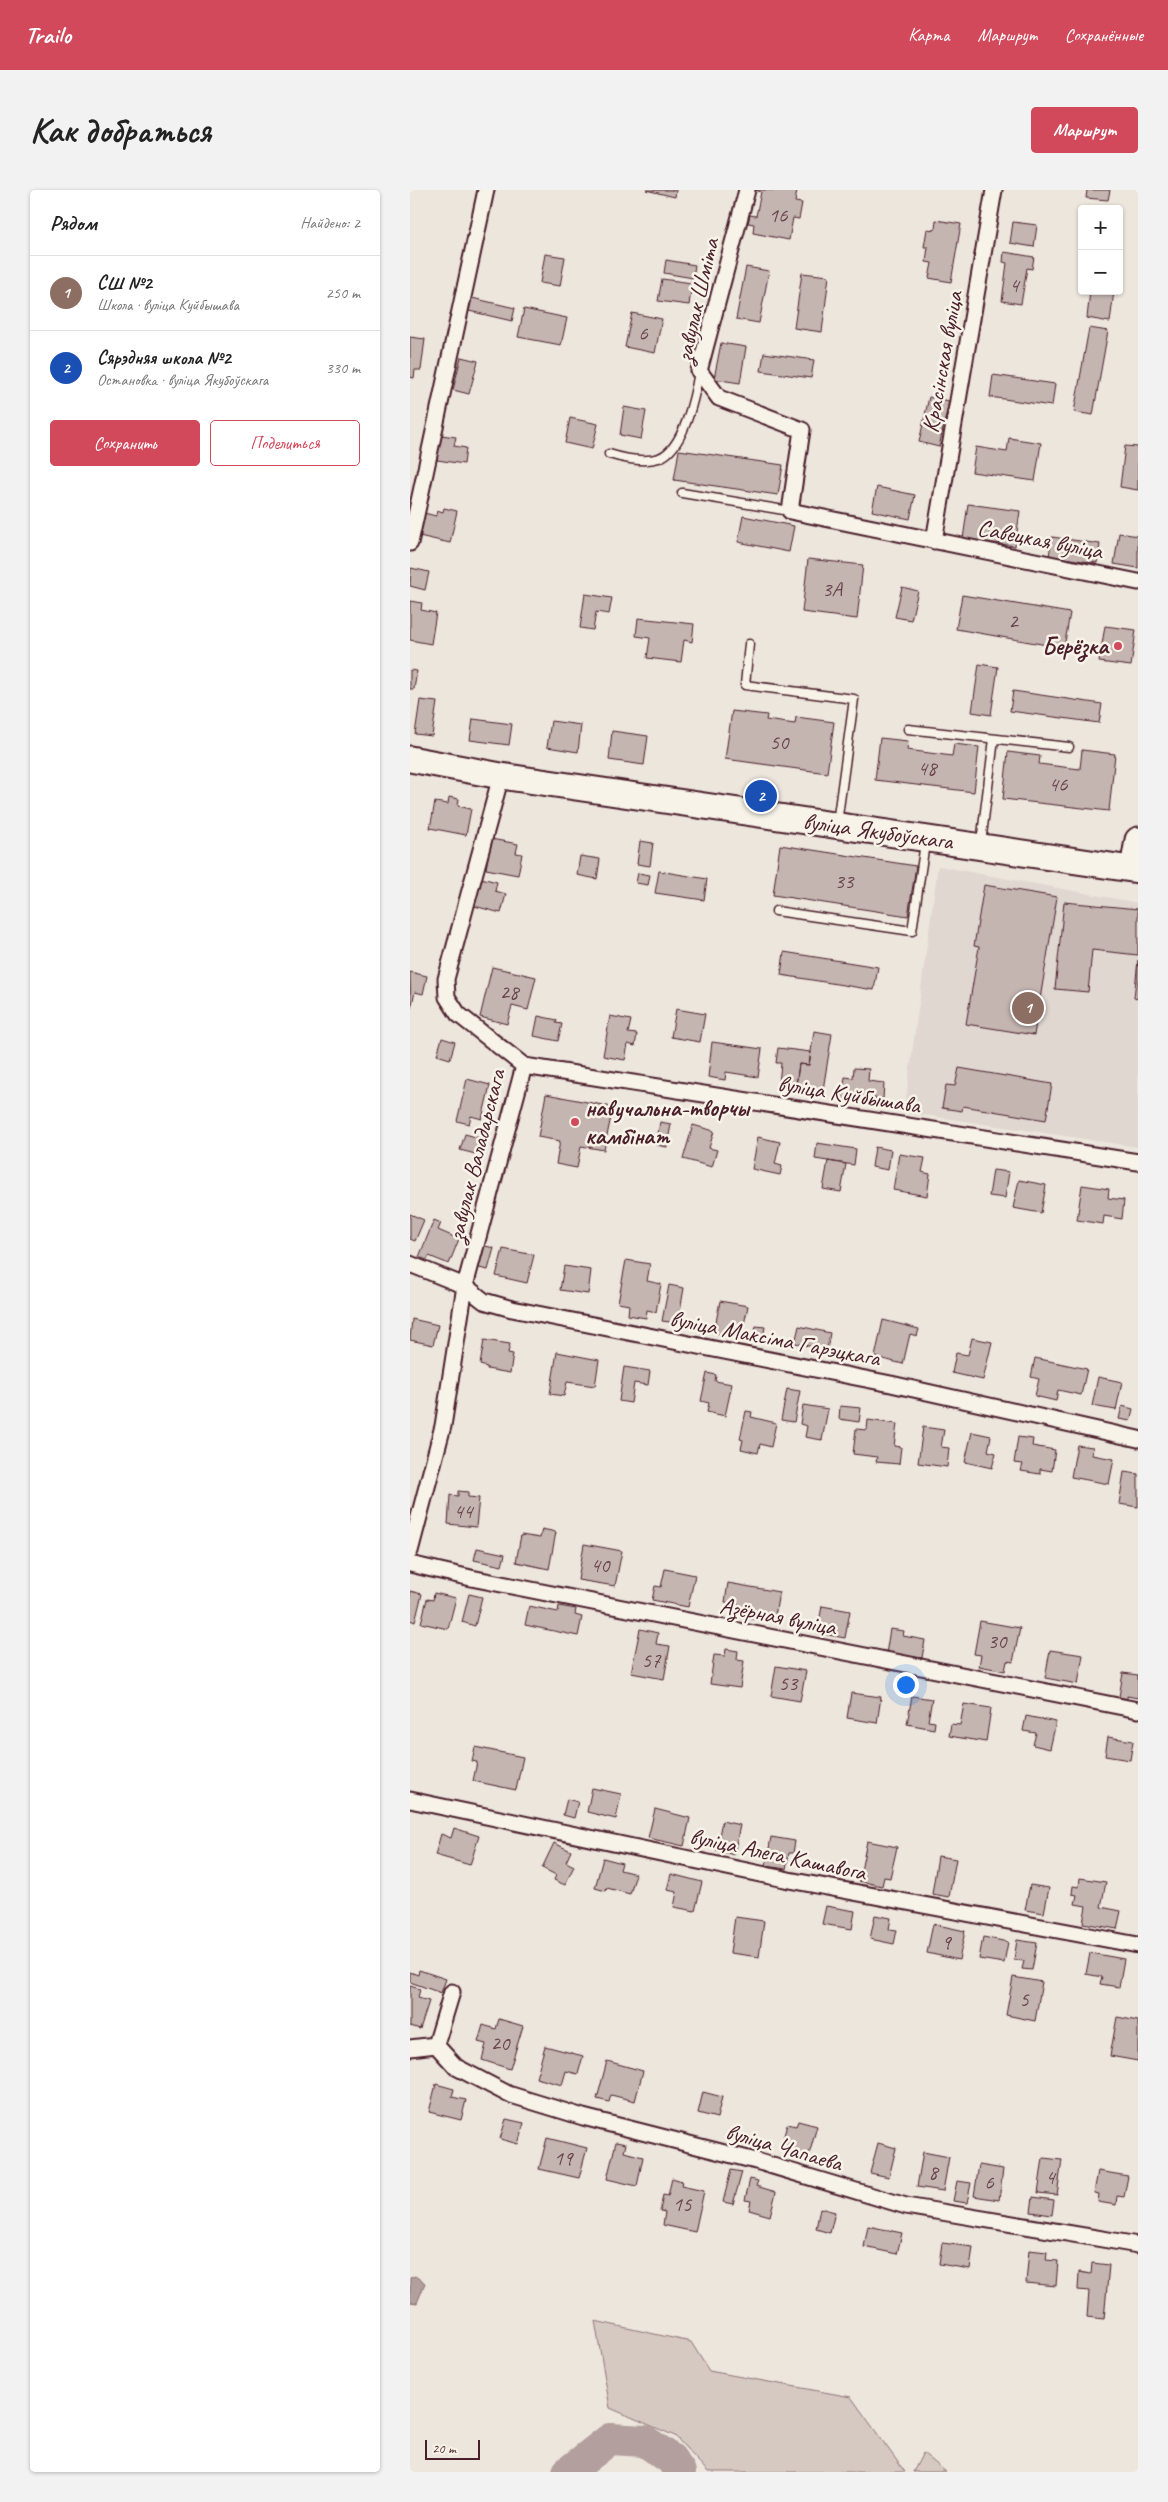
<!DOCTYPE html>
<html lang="ru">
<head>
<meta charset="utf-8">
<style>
  :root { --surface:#fff; --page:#f2f2f2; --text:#222; --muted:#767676; --line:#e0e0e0; --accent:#d1495b }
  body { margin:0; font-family:Caveat,sans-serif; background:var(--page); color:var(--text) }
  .controls { position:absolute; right:15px; top:15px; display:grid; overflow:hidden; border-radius:5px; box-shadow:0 1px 4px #0004 }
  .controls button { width:45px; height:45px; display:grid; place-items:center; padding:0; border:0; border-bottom:1px solid var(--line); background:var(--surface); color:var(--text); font:25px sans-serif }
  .scale { position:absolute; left:15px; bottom:12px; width:55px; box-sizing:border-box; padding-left:5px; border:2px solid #4a1f2b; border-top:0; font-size:14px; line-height:18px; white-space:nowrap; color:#4a1f2b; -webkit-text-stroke:4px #f7f3e8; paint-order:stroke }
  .you { position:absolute; left:495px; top:1494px; width:18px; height:18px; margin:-12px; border:4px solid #fff; border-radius:50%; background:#1a73e8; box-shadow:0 0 0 8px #1a73e833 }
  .badge { display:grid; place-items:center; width:32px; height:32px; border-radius:50%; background:var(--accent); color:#fff; font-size:16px; font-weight:700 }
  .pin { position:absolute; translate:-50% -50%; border:2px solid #fff; box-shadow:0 1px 5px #0006 }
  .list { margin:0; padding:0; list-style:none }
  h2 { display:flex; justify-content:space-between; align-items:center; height:65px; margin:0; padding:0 20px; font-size:21px }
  h2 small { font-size:16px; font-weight:400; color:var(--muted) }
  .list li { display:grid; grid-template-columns:32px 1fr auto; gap:15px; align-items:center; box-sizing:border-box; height:75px; padding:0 20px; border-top:1px solid var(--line) }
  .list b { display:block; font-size:19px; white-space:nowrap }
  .list p { margin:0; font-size:16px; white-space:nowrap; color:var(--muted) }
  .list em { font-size:16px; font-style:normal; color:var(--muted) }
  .actions { display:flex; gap:10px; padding:15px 20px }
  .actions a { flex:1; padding:11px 0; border:1px solid var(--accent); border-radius:5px; text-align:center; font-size:18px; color:var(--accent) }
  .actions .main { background:var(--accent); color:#fff }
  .map { position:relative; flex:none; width:728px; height:2282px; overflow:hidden; border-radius:5px }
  header { display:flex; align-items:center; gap:30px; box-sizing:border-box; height:70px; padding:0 25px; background:var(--accent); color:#fff }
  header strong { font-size:24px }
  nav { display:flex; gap:28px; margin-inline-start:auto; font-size:18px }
  .intro { display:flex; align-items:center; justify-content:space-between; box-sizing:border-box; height:120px; padding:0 30px }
  h1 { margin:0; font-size:35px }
  .button { padding:12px 22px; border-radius:5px; background:var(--accent); color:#fff; font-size:18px; font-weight:700 }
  main { display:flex; gap:30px; padding:0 30px }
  aside { flex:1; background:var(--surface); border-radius:5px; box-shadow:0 1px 4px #0004 }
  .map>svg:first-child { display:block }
  .built { fill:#e0d7d0 }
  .green { fill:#d5c9c2; stroke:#907476 }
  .water { fill:#b39f9d; stroke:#896c6f }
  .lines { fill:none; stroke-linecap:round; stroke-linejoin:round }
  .river { stroke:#b39f9d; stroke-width:32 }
  .building { fill:#c4b5b0; stroke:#4a1f2b }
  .lane-casing { stroke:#4a1f2b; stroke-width:11 }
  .street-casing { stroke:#4a1f2b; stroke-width:19 }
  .primary-casing { stroke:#4a1f2b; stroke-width:29 }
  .lane { stroke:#f7f3e8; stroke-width:8 }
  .street { stroke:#f7f3e8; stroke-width:15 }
  .primary { stroke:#f7f3e8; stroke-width:25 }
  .poi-dot { fill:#d1495b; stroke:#f7f3e8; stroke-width:2 }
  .labels { text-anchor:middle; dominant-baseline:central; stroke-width:5; stroke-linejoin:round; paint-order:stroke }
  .number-label { font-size:21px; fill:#68444c }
  .street-label { font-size:24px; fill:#4a1f2b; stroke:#f7f3e8 }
  .poi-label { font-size:24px; font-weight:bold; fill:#4a1f2b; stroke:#f7f3e8; text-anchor:end }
</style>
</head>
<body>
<header>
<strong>Trailo</strong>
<nav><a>Карта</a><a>Маршрут</a><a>Сохранённые</a></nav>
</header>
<div class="intro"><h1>Как добраться</h1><a class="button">Маршрут</a></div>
<main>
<aside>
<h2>Рядом<small>Найдено: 2</small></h2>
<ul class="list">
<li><span class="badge" style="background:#8d6e63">1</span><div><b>СШ №2</b><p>Школа · вуліца Куйбышава</p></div><em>250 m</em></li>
<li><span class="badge" style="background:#1a4fb4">2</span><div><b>Сярэдняя школа №2</b><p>Остановка · вуліца Якубоўскага</p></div><em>330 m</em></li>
</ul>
<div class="actions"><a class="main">Сохранить</a><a>Поделиться</a></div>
</aside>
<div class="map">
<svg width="728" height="2282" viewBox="0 0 728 2282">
  <rect width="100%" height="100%" fill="#ece6dd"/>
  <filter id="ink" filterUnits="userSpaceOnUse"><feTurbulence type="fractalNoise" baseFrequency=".02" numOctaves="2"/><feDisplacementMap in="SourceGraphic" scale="10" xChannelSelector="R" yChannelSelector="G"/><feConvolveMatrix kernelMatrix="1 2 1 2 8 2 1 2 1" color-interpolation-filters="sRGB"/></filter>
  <g filter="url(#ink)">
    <path class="built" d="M528,676L728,713V957L494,922Z"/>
    <path class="green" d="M185,2131L281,2152L299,2181L441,2207L495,2282H298L265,2246L200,2218Z
      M513,2263L536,2282H503Z"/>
    <path class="water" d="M5,2086L15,2093L7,2113L0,2112V2088Z"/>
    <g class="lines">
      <path class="river" d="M158,2282L200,2249L235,2251L261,2269L270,2282"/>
    </g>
    <path class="building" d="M236,0H266L265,7Z
      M387,0L385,12L392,13L389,29L383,28L379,50L343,43L344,34L338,33L340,25L346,26L351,2L345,0Z
      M677,0H700L698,10L676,8Z
      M526,30L551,34L541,92L519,88L522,73L516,72L518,57H514L517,39L525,40Z
      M603,32L627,35L624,57L600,53Z
      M594,62L624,67L622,79L617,78L611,114L592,111L597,73L593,72Z
      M135,64L155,67L150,96L130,93Z
      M256,70L285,75L283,88L254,83Z
      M336,77L359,81L349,133L326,129Z
      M392,83L419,86L412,142L384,138Z
      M252,89L282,93L279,115L248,111Z
      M680,101H704L700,132L677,128Z
      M62,108L105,118L102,131L59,121Z
      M114,119L157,128L151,155L108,147Z
      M222,123L252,129L245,163L215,157Z
      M679,138L698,141L683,225L664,222Z
      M0,147L15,149L11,180H5L4,188L0,187Z
      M311,153L336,157L330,193L304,189Z
      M354,163L404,170L401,188L351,181Z
      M51,167L68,171L59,204L43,200Z
      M583,185L645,194L642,216L580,207Z
      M519,207L539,211L529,257L509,252Z
      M214,217L236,221L231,249L210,245Z
      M160,228L188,234L182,259L155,253Z
      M31,245L46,247L44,256L56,258L54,274L27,270Z
      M599,248L631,253L625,291L562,282L566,257L597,262Z
      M715,256L728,257V300L710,297Z
      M269,260L373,275L368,305L264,290Z
      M467,297L505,305L500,329L462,321Z
      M558,314L610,321L605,356L553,349Z
      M34,318L47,321L40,353L9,346L14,323L26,326L27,320L33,322Z
      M333,326L384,336L379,362L328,352Z
      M709,343L728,346V378L704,374Z
      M642,347L690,354L687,373L639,366Z
      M398,369L453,375L447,429L392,422Z
      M1,378L19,382L15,400L0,396Z
      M492,397L508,401L501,430L485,427Z
      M175,404L202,408L199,424L186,422L183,440L170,438Z
      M552,405L660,423L654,458L546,439Z
      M0,411L12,413L11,420L26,423L21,454L0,450Z
      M228,428L284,434L282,452L274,450L271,472L237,468L240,448L226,446Z
      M695,436L726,440L721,476L689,472Z
      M569,474L588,477L581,525L562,522Z
      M0,480L7,481L4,499H0Z
      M603,501L692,514L689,533L600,521Z
      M10,510L27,512L22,546L5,544Z
      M322,521L357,525L356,530L385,534L386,527L424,532L417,583L315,569Z
      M63,529L102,534L99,555L60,550Z
      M141,531L171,535L168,562L137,557Z
      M202,541L238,546L234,575L199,570Z
      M470,548L498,551L497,560L542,566L544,554L569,557L564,602L465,590Z
      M672,560L705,564L699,621L593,609L598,562L630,566L629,574L670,579Z
      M39,607L49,609L48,616L61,619L56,645L20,638L25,612L38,614Z
      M81,649L108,654L106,663L112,664L108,685L76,679Z
      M230,651L243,653L240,676L227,674Z
      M370,655L506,676L498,726L363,705Z
      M170,666L190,669L187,689L167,685Z
      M249,681L297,689L294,710L245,703Z
      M228,683L240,685L238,695L226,693Z
      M71,688L87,692L85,701L96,704L91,723L64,716Z
      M574,695L647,707L624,845L556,834L569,757L564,756Z
      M654,712L728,719V765L682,760L678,802L645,799Z
      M374,762L468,777L464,800L371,785Z
      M728,770V809L724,808Z
      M82,777L126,787L118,820L102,816L97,834L70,827Z
      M0,782L17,786L13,804L5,802L1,818Z
      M266,819L295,824L290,852L261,847Z
      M128,826L147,830L146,833L152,834L148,851L124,846Z
      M200,826L221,830L218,843L227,844L225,856L218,854L215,870L193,866Z
      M404,841L422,844L412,906L385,902L389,874L399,875Z
      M32,848L45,852L40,869L27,865Z
      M302,852L352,859L348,887L316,882L315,890L298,887Z
      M368,858L401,862L399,875L389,874L386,896L369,894L371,873H366Z
      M444,878L459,879L458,891L474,893L473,909L443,906L442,910L432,909L435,887L443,888Z
      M549,878L642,894L636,930L553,916L552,921L532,918L536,895L545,896Z
      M57,889L80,895L72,929L61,926L59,934L47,931Z
      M136,904L203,917L194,960L171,956L167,978L146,974L150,951L128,947Z
      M250,932L261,934L257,957L246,955Z
      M283,935L304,941L299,958L307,960L302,977L273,969Z
      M55,944L77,950L73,966L50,960Z
      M348,947L370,952L365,974L372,976L370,985L342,979Z
      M407,953L446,959L444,975L405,969Z
      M465,957L481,960L478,980L462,977Z
      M489,964L515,968L512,982L520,984L517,1006L483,1000Z
      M418,971L436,974L431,1002L413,999Z
      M583,980L599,982L595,1008L579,1006Z
      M609,990L636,995L631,1023L603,1018Z
      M672,995L699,999L698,1008L714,1010L712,1029L694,1026L693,1034L667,1030Z
      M0,1024L14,1030L5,1051L0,1049Z
      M24,1030L31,1033L28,1040L49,1049L39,1074L19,1066L17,1070L9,1067Z
      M71,1055L84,1058L78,1080L65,1077Z
      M93,1059L124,1065L117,1093L86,1086Z
      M216,1070L240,1074L237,1091L251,1094L246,1122L237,1120L236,1128L218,1125L219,1115L208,1113Z
      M154,1076L181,1080L178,1104L150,1100Z
      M259,1095L274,1098L268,1133L252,1131Z
      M310,1111L338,1116L331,1148L304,1143Z
      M2,1129L28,1135L23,1155L0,1150Z
      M473,1130L509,1139L507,1146L500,1144L493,1174L465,1167Z
      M346,1136L355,1137L352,1153L343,1151Z
      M389,1136L420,1143L417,1160L385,1153Z
      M562,1148L582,1152L573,1190L542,1183L546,1163L558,1165Z
      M74,1150L100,1154L98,1163L103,1164L100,1183L77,1179V1177L70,1175Z
      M147,1162L189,1170L185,1196L157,1192L154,1206L140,1204Z
      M625,1168L677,1179L671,1205L648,1200L646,1211L625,1206L629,1189L621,1187Z
      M214,1177L240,1181L238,1195L224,1193L221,1213L209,1211Z
      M297,1183L306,1185L305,1191L322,1194L315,1226L297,1222L299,1213L291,1211Z
      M688,1187L712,1192L706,1220L682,1216Z
      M377,1199L390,1201L384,1232L371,1230Z
      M393,1215L418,1219L412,1250L395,1247L397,1236L390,1234Z
      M430,1216L451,1218L449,1232L429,1229Z
      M712,1216L723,1219L720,1231L709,1229Z
      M336,1221L342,1222L341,1227L366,1233L361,1257L350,1254L348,1263L331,1259L333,1250L330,1249Z
      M458,1230L487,1234L484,1256L491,1257L489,1274L466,1272L467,1267L443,1264L446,1239L457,1240Z
      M513,1237L534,1240L531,1257L539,1258L537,1277L508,1273Z
      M562,1242L581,1246L578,1261L586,1263L582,1278L555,1272Z
      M608,1247L623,1249L622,1256L645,1260L642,1281L630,1279V1284L611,1281L613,1274L604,1273Z
      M667,1255L683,1257L682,1265L704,1269L699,1294L661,1287Z
      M714,1282L728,1284V1317L709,1314Z
      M48,1301L58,1302V1307L69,1308L66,1337L38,1334L40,1305L48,1306Z
      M132,1339L146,1342L139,1379L106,1372L111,1345L130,1348Z
      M174,1354L212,1361L205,1396L168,1390Z
      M67,1358L95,1364L92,1376L64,1370Z
      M255,1379L285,1385L278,1417L242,1410L245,1396L251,1397Z
      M318,1393L369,1402L364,1432L327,1427L329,1414L315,1412Z
      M0,1401L12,1404L5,1432L0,1430Z
      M24,1403L46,1408L38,1439L11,1433L17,1409L23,1410Z
      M59,1404L72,1407L65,1436L52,1432Z
      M119,1416L148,1422L149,1416L166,1419L165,1425L172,1427L168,1446L115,1435Z
      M412,1416L440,1421L435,1448L407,1443Z
      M570,1431L610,1438L603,1472L597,1471L595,1481L569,1476L571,1465L564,1464Z
      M230,1439L248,1443L246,1454L260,1456L254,1489L221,1483Z
      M480,1439L494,1441L493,1446L515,1450L512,1468L476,1464Z
      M316,1459L328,1461L327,1470L334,1471L330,1498L300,1494L304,1465L315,1466Z
      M640,1460L673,1465L668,1494L635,1488Z
      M366,1476L396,1481L390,1511L361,1506Z
      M713,1483L728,1485V1508L717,1506V1509L709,1507Z
      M441,1503L471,1507L467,1533L437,1528Z
      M502,1506L522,1509L518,1531L525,1532L524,1539L497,1534Z
      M554,1514L581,1518L576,1552L539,1546L541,1534L550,1535Z
      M616,1526L646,1532L640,1559L623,1555L626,1543L613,1541Z
      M698,1547L723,1551L720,1570L695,1566Z
      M65,1557L113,1567L106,1600L63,1591L67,1572L62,1571Z
      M182,1598L211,1604L206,1629L177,1622Z
      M157,1609L168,1612L164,1628L153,1625Z
      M245,1619L280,1628L274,1656L238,1648Z
      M312,1631L330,1635L324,1665L306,1660Z
      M44,1638L69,1646L60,1675L25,1665L31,1644L41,1648Z
      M361,1647L385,1651L383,1663H379L376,1679L356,1676Z
      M457,1651L487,1657L480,1688L474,1687L472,1696L449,1691Z
      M144,1653L161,1661L156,1672L164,1676L155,1695L144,1690L146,1685L132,1678Z
      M528,1666L546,1669L539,1707L522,1704Z
      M193,1668L212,1673L210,1680L226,1684L220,1704L197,1698L196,1701L185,1698Z
      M261,1684L292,1692L285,1721L264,1717L267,1702L257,1700Z
      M670,1688L696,1692L691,1717L711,1721L707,1739L673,1733L676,1716L665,1714L667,1705L662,1704L663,1696L669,1697Z
      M620,1695L639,1698L634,1723L615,1720Z
      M416,1716L445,1721L442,1739L412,1734Z
      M465,1725L481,1728L479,1739L487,1740L484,1754L460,1749Z
      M325,1727L354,1731L349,1767L320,1763Z
      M523,1734L555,1741L549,1770L517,1763Z
      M573,1747L598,1752L594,1773L569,1769Z
      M607,1750L627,1753L622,1780L612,1779L614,1771L604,1770Z
      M680,1763L714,1769L709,1797L690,1794L692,1787L676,1784Z
      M9,1780L36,1789L31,1803L0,1792V1782L8,1785Z
      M603,1787L632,1792L625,1831L596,1825Z
      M0,1796L10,1799L8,1808L19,1811L10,1839L0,1836Z
      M707,1827L728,1831V1871L700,1866Z
      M89,1829L113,1836L100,1879L72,1870L76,1854L68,1852L73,1835L86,1839Z
      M135,1856L173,1866L168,1884L156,1881L152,1895L126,1888Z
      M197,1871L233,1881L225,1911L201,1905L199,1912L187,1909Z
      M26,1894L44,1899L42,1907L56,1910L51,1930L19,1922Z
      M293,1902L312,1907L307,1928L288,1923Z
      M96,1929L114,1933L108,1954L90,1949Z
      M388,1931L407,1936L399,1965L371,1958L377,1934L386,1936Z
      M137,1948L177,1958L169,1988L129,1979Z
      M206,1952L216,1954L214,1962L233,1967L227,1996L197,1989Z
      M468,1953L486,1958L479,1987L460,1983Z
      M513,1962L539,1967L533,2001L507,1997Z
      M633,1968L652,1970L647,2005L628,2003Z
      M569,1975L593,1979L589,2010L564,2006Z
      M321,1980L332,1982L323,2014L313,2012Z
      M688,1981L718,1986L714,2007L707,2006L706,2015L688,2012L689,2004L684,2003Z
      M262,1988L272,1991L271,1996L294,2001L285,2042L253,2035L255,2022L250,2021L253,2005L258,2006Z
      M340,1989L348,1991L346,1996L366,2002L360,2026L339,2020L341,2011L335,2010Z
      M547,1991L561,1993L557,2013L543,2011Z
      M623,2007L644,2010L642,2025L621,2022Z
      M410,2018L425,2022L420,2043L406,2039Z
      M458,2036L492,2043L487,2064L454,2057Z
      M532,2053L563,2057L560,2079L529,2074Z
      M619,2060L637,2062L636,2070L648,2071L646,2096L616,2093Z
      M682,2073L699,2075L694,2129L677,2127L679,2101L668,2100L669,2082L681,2084Z"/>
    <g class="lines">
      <defs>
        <path id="lane" d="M199,264C215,269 233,273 249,268C274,259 285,205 289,182
          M272,303L380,321
          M339,454L335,495L444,509L427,633
          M498,539L659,557
          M571,653L584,549
          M366,721L502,741L515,653"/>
        <path id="street" d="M337,0L289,181L309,208L392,240L380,321L728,392
          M524,351L584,0
          M0,353L76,0
          M114,876L728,972
          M0,1074L55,1096L74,1111L102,1119L481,1194L728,1249
          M0,1361L33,1236L55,1096L114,876L48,824L37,807L36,789L91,586
          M0,1374L61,1388L728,1520
          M0,1610L379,1690L728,1755
          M26,1855L42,1802
          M0,1858L26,1855L46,1877L98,1904L173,1927L346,1971L496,2016L728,2055"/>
        <path id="primary" d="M0,569L91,586L728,680
          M723,679L728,650"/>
      </defs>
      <use href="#lane" class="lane-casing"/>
      <use href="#street" class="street-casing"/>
      <use href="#primary" class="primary-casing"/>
      <use href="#lane" class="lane"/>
      <use href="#street" class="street"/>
      <use href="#primary" class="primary"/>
    </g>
  </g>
  <g class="poi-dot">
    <circle cx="708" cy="456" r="5"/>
    <circle cx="165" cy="932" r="5"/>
  </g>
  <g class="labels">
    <g class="number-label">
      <text x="368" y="25">16</text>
      <text x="604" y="95">4</text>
      <text x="233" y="143">6</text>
      <text x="422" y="399">3А</text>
      <text x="603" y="431">2</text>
      <text x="369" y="552">50</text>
      <text x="517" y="578">48</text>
      <text x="648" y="594">46</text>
      <text x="434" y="691">33</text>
      <text x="99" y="802">28</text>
      <text x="53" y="1321">44</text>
      <text x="190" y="1375">40</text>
      <text x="587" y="1451">30</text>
      <text x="241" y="1470">57</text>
      <text x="378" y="1493">53</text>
      <text x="536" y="1752">9</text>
      <text x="614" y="1809">5</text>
      <text x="90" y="1853">20</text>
      <text x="153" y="1968">19</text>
      <text x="523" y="1982">8</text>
      <text x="640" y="1987">4</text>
      <text x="579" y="1992">6</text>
      <text x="272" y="2014">15</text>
    </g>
    <g class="street-label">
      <text transform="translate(287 110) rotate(-77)">завулак Шміта</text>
      <text transform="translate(532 172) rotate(-80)">Красінская вуліца</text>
      <text transform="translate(630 349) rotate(11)">Савецкая вуліца</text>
      <text transform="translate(468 641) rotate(8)">вуліца Якубоўскага</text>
      <text transform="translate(439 904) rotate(9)">вуліца Куйбышава</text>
      <text transform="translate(66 965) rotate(-76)">завулак Валадарскага</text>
      <text transform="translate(365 1148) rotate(11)">вуліца Максіма Гарэцкага</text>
      <text transform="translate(368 1426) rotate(11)">Азёрная вуліца</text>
      <text transform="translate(368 1664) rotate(12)">вуліца Алега Кашавога</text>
      <text transform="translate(374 1957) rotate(16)">вуліца Чапаева</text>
    </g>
    <g class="poi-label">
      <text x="698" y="456">Берёзка</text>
      <text x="175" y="918" text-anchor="start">навучальна-творчы<tspan x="175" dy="28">камбінат</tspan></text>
    </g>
  </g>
</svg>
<div class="controls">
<button>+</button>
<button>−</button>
</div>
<div class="scale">20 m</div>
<div class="you"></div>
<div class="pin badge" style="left:618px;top:818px;background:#8d6e63">1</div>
<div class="pin badge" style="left:351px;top:606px;background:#1a4fb4">2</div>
</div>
</main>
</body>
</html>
